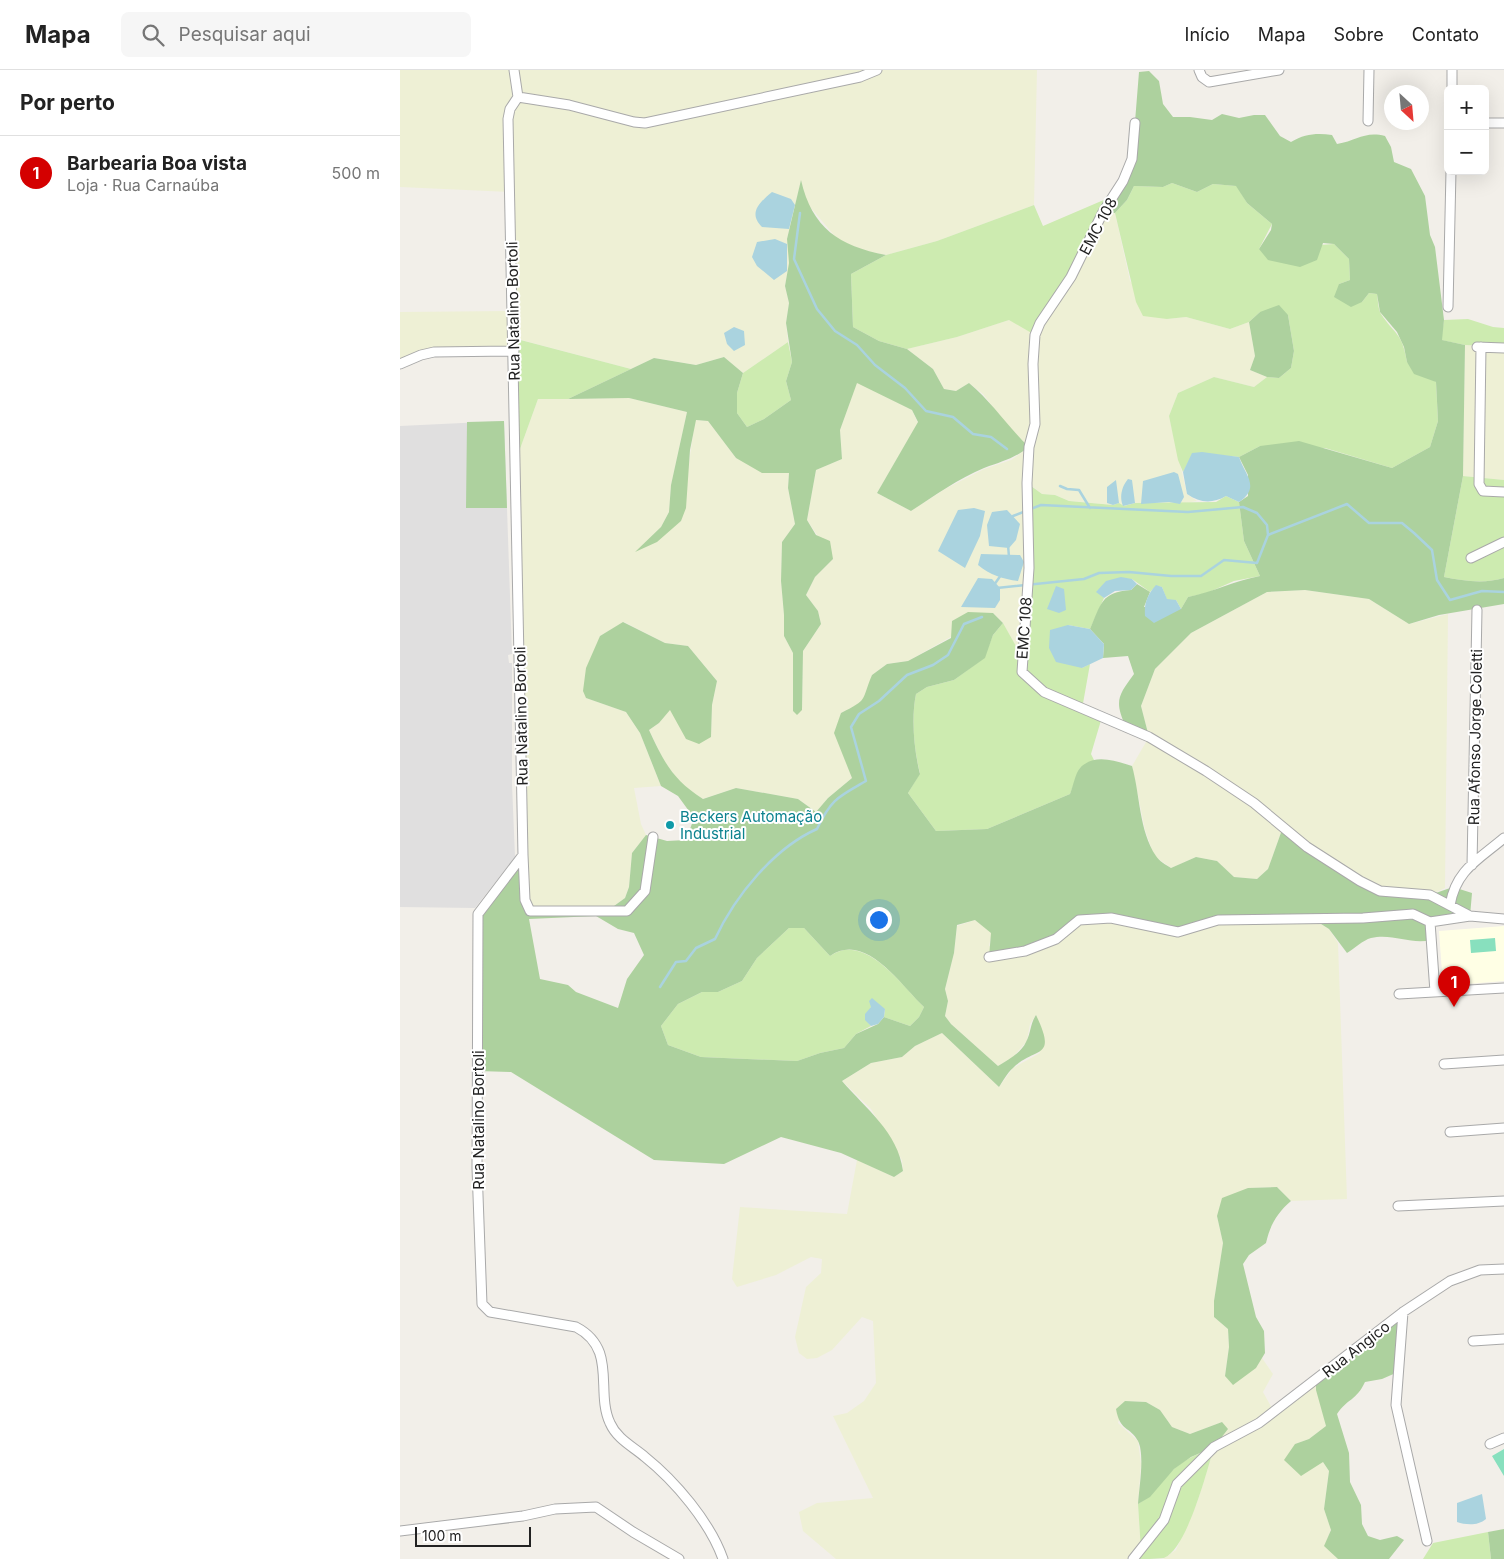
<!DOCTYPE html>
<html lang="pt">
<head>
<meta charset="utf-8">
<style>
  :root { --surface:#fff; --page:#f6f6f6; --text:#222; --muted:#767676; --line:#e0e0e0; --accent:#d40000 }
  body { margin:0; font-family:Inter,sans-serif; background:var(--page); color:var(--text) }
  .controls { position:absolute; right:15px; top:15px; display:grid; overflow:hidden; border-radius:8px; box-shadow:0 5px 20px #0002 }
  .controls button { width:45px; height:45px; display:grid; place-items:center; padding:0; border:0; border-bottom:1px solid var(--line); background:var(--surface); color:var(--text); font:25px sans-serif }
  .compass { position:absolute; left:984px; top:15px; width:45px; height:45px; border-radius:50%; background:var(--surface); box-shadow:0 5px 20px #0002; rotate:154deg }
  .scale { position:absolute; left:15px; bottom:12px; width:116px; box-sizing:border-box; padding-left:5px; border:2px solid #222; border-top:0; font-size:14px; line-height:18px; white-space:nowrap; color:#222; -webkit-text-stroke:4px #fff; paint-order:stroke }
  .you { position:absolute; left:478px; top:849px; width:18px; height:18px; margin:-12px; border:4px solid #fff; border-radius:50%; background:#1a73e8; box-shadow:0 0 0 8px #1a73e833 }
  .badge { display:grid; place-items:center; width:32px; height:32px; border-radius:50%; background:var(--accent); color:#fff; font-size:16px; font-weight:700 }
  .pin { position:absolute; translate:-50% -41px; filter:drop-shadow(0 1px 2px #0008) }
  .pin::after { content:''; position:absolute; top:26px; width:18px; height:15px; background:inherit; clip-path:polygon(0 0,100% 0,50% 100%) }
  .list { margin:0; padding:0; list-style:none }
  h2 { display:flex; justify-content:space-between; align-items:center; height:65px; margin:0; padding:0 20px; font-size:21px }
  h2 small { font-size:16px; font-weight:400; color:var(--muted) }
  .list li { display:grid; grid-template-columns:32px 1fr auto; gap:15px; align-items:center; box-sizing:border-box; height:75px; padding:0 20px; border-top:1px solid var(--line) }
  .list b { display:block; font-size:19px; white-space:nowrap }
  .list p { margin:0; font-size:16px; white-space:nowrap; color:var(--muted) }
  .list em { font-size:16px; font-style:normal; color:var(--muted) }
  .icon { flex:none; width:28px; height:28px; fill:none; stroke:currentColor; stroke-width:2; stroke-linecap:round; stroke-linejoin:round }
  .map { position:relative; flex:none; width:1104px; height:1489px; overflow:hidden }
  header { display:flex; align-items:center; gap:30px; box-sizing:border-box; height:70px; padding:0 25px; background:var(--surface); border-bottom:1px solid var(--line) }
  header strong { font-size:24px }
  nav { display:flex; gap:28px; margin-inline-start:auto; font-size:18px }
  .search { width:350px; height:45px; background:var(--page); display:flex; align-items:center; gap:12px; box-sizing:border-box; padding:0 18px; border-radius:8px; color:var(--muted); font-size:19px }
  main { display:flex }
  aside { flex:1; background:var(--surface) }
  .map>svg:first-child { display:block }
  .residential { fill:#e0dfdf }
  .education { fill:#ffffe5 }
  .farmland { fill:#eef0d5 }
  .grass { fill:#cdebb0 }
  .forest { fill:#add19e; fill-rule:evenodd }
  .pitch { fill:#88e0be }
  .water { fill:#aad3df }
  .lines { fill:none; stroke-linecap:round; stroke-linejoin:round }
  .stream { stroke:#aad3df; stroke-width:2.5 }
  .minor-casing { stroke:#a9a9a9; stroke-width:11 }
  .minor { stroke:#fff; stroke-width:9 }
  .culture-dot { fill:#0f9aa8; stroke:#fff; stroke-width:2 }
  .labels { text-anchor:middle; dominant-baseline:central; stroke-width:4; stroke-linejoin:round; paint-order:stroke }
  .street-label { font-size:15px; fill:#222; stroke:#fff }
  .culture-label { font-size:15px; fill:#0d838f; stroke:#fff; text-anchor:start }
</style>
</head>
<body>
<header>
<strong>Mapa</strong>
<div class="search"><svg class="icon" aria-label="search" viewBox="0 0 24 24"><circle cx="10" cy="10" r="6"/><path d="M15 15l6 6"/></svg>Pesquisar aqui</div>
<nav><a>Início</a><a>Mapa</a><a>Sobre</a><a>Contato</a></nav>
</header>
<main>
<aside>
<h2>Por perto<small></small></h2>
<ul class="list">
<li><span class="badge">1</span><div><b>Barbearia Boa vista</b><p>Loja · Rua Carnaúba</p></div><em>500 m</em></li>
</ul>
</aside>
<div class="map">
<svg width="1104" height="1489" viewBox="0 0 1104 1489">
  <rect width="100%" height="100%" fill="#f2efe9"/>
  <path class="residential" d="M104,351L112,584L108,585L109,593H112V714L115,787L75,838L0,837V356Z"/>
  <path class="education" d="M1104,856V911L1043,916L1039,861Z"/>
  <path class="farmland" d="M0,0H637L634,135L537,171L486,185L465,181L438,170L406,132L401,111L387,169L389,193L385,216L389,233L386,253L388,272L343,303L324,287L296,295L254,288L231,299L114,268V281L34,282L0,294V242L112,241L111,122L0,117Z
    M703,142L715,143L730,211L767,249L786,247L830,259L849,252L855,286L850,300L867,307L854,317L814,307L778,323L769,346L787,424L797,431L780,434L735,433L723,436L719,433L713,435L669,431L655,425L642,424L628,413L622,588L603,553L593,543L508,591L487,594L472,605L466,627L457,635L441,643L445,688L452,708L428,728L416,742L398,729L336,718L303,729L283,716L265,693L249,660L259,653L270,639L311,667L312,635L317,611L288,576L265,573L224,552L200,566L186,628L226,642L240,663L261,716L234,718L241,754L246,765L232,783L229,817L225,828L214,836L177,837L162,841H130L125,830L116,390L138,329L229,328L287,342L271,415L269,442L261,457L237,481L281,451L295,350L308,351L336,388L389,403L388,418L395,454L382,472L381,511L384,545V566L393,583V641L402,640L403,581L421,554L418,541L406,525L415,507L433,489L407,450L416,400L442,389L440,360L457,312L512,340L518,353L477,423L511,441L545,419L584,399L611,390L629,377L609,358L583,324L569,313L556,321L544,319L533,299L507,279L557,267L609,250Z
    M1065,275L1104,277V410L1063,406Z
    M905,520L969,529L1009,554L1048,544L1045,818L1030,825L980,821L883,757L868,799L857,809L834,807L817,791L796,787L771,798L757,788L752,780L745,760L732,696L749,667L741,636L755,599L791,563L867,522Z
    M910,847L929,859L938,873L947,1129L891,1131L877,1117L848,1118L817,1146L823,1173L814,1231V1247L828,1259L829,1277L825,1306L856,1298L862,1288L873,1304L863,1322L874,1342L916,1310L926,1356L909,1369L895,1374L923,1392L929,1401L924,1439L931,1459L925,1475L938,1489H763L776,1480L798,1430L822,1352L790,1364L772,1357L760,1340L746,1332L725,1331L718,1353L738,1371L741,1394L738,1434L741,1481L733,1489H436L403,1461L399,1442L417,1433L473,1428L433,1346L447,1343L464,1331L476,1313L473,1251L462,1247L432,1280L417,1288L407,1289L399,1283L395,1267L406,1217L421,1203L422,1189L411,1187L376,1205L337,1217L332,1209L340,1137L447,1144L457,1090L494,1107L503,1101L502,1090L471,1039L442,1011L471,993L502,987L515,976L542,963L599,1017L613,998L640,983L636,945L630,954L627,971L613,987L598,996L551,954L545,946L548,931L545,919L554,883L557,856L575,850L592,863L589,876L679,850H818Z"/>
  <path class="grass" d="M772,113L797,122L813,114L837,116L847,133L872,154L859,179L934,174L949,189L950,210L939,214L962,232L969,223L977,224C978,230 978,239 981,244C995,265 1002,262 1007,292L1036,312L1038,351L1030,377L992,398L925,378L860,376L839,387L793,383L783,402L778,390L769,346L778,323L814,307L854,317L867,307L879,308L891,298L894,281L888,245L860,242L849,252L830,259L786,247L767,249L743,246L736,232L715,143L727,130L734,116L763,117Z
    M713,126L635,265L609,250L557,267L507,279L479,271L453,257L451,204L486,185L537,171L634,135L643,156Z
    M1068,249L1093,257L1104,258V277L1065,275L1041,270L1044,250Z
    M113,268L231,299L168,329H138L116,390Z
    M388,272L392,292L386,311L391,330L364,349L347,357L337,343V323L343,303Z
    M1063,406L1104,410V508C1084,514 1064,511 1044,507Z
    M627,413L642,424L655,425L669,431L713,435L719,433L724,436L735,433L816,432L826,426L839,432L844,471L860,506L834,511L807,523L788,527L781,539L776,530H767L762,517L756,516L750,522L732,509L697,521L704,528L690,559L668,555L682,598L690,594L682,639L702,647L691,684L694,690L680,698L670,724L587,759L536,761L508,723L520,703C514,680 511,648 516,624L527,617L554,610L584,588L593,565L603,553L622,587Z
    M389,858H404L430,886C465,862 500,914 524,937L519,947L510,956L484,947L485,939L471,937L466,950L471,956L456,964L444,978L420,983L397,991L301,987L268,975L261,956L278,934L302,922H318L342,911L357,888Z
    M814,1377C807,1401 787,1479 764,1488C757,1489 742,1489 733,1489L741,1481L738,1434C754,1425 761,1410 775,1398C787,1388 800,1383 814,1377Z
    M1088,1462L1091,1489H1023L1033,1473Z"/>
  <path class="forest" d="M749,1L759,11L763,34L773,47H790L812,50L822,44L839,48L854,45H865L880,66L891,72C905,64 916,63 932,65L937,74C957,71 964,61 985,66L991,77L994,92L1011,99L1025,126L1030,165L1035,177L1044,250L1042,270L1065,275L1063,406L1044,507C1064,511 1084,514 1104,508V534L1039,545L1009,554L969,529L905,520L867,522L791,563L755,599L741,636L749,667L726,657C714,631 718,626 734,604L728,586L703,588L704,574L690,559C701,534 701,522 731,520L737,514L750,522L744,537L781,539L788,527C814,522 833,511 860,506L844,471L839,432L848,426V405L839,387L860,376L899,371L992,398L1030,377L1038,351L1036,312L1014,304L1007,292L1004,277L997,262L980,242L977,224L969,223L962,232L951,237L934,227L939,214L950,210L949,189L934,174L923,173L917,190L900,197L868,190L859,179L871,160L872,154L847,133L836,116L813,114L797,122L772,113L763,117L734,116L727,130L715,143L703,142L732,89L739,2Z
    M401,110C412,158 439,176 486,185L451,204L453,257L479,271L507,279L533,299L544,319L556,321L569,313C592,332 608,357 629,377C613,389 603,391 584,398C558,409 534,426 511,441L477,423L518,352L512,340L457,313L440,360L442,389L416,400L407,450L416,465L430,471L433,489L415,507L406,525L418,541L421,554L403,581L402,640L397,645L393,641V583L384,566V545L381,511L382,472L395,454L388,418L389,403H362L336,388L308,351L296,350L290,380L286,438L281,451L257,472L235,482L261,457L269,442L271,415L287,342L229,328L168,329L254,288L296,295L324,287L343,303L337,323V343L347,357L364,349L391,330L386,311L392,292L386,253L389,233L385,216L389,193L387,169Z
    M879,235L888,245L894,281L891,298L879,308L867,307L850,300L855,286L849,252L860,242Z
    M104,351L107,438H66L67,352Z
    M568,542L593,543L603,553L593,565L585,588L554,610L527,617L516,624C511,648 514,680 520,704L508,723L536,761L587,759L670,724C673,717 675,704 680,698C694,683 716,691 732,696C740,724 739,761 756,786C759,791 766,795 771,798L796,787L817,791L834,807L857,809L868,799L883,757L980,821L1030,825L1053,817L1072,823L1070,846L1030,852L1031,870C1011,875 993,863 971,868C963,870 954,879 947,883L929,859L910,847L818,850L778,862L711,848L679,850L656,869L589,887L591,863L575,850L557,855L554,883L545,919L548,931L545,946L551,954L598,996C608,990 621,983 626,972C631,963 630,954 636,945C658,991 635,976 613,998C607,1003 603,1011 599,1017L542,963L515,976L502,987L471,993L442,1011C466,1039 498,1062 503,1101L494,1107L441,1083L381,1067L324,1094L254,1090L111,1002L78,1001L80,839L123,785L130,841H162L177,837L214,836L225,828L229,817L232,783L246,765L267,771L286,770L294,748L278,726L261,716L240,663L226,642L186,628L183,621L186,598L200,566L223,552L265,573L288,576L317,611L312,635L311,667L299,674L286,669L270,640L259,653L249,660C264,692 272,709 303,729L336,718L398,729L416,742L428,728L452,708L434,663L441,643C469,629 461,631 472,605L487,594L508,591L551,568L552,551ZM196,846L218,859L234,863L244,885L227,909L218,938L176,922L168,915L140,909L129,849ZM389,858H404L430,886C465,861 500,914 524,937L519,947L510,956L484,947L478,954L456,964L444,978L420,983L397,991L301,987L268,975L261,956L278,934L302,922H318L342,911L357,888Z
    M877,1117L891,1131C877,1143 870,1155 866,1173L849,1185L843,1194L856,1247L864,1261L865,1283L856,1298L833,1315L825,1306L829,1277L828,1259L814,1247V1231L823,1173L817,1146L822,1128L848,1118Z
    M1003,1242L998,1302L982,1309L965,1312C956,1331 948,1328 937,1344L949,1383L950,1412L961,1435L962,1454L968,1466L980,1470L997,1466L1004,1470L989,1489H938L924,1476L931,1460L924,1439L929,1401L923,1392L901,1406L884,1390L895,1374L909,1369L926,1356L916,1320V1310Z
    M725,1331L746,1332L760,1340L772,1357L790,1364L822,1352L828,1359L814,1377L791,1387L774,1399L750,1427L738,1434C739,1418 745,1385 738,1371C730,1356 720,1362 716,1339Z
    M1104,1459V1489H1091L1088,1462Z"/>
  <path class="pitch" d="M1095,868L1096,881L1071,883L1070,870Z
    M1104,1379V1406L1092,1386Z"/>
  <path class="water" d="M372,122L391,129L395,135L389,159L362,157C348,143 359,133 372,122Z
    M375,169L387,174V201L374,210L357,196L352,187L357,172Z
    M334,257L344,261L345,275L334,281L327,274L324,263Z
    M802,382L839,387C845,405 861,417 839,432L826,426C812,434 800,433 787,424L783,402L792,383Z
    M774,402L778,404L784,427L780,434L769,432L741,434L743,411Z
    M728,409L732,410L735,433L723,436C719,427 722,416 728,409Z
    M716,410L719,433L713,435L707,433V417Z
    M574,438L585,441L580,466L565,498L538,481L558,440Z
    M607,440L620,454L616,470L609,478L589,476L587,455L592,442Z
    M581,484L620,485L624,492L618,511C603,509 590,505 578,495Z
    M721,507L732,509L737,514L731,520L715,521L704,528L696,522L706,511Z
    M578,508L592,509L600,518V530L595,538L561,537Z
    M756,515L762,517L767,529L776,530L781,539L754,553L745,546C744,534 747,525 756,515Z
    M656,516L664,519L666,540L659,543L647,539Z
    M668,555L690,559L704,574L703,588L682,598L656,592L649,578L650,560Z
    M472,928L485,939L484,947L478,954L471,956L465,950V944L471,937L469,931Z
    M1082,1424L1086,1449C1078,1456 1066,1455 1057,1452V1433Z"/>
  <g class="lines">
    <path class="stream" d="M400,143L394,189L417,239L435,261L457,275L475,295L505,318L526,341L553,347L573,364L591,367L607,379
      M660,416L667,419L679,420L690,438
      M613,446L641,435L788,442L843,437L857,443L867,455L868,465
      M608,475L609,487
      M594,515L601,505
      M597,518L684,509L699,503L729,502L771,506H801L824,490L857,493L868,465L947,434L969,453H1002L1014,463L1032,480L1037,510L1050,530L1082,521L1104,522
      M260,917L276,892L286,891L296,878L315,869C335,826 374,778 417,759C431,729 438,727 466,711L451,657L459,644L479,631L507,605L533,595L548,585L564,554L582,547"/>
    <defs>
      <path id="minor" d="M114,0L118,27
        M799,0L802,7L809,12L879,0
        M1052,0V19
        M118,27L110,39L108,49L123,785L78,844L77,1098L82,1234L90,1242L176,1257C218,1279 195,1321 210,1353C217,1369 232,1376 245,1387C275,1411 310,1452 323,1489
        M118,27L169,35L234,52L245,53L460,7L477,0
        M968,51L969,0
        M735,53L732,89L723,111L703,142L671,207L640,253L635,265L633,294L635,354L629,377L627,413L629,498L622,602L644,622L749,667L806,701L854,733L907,777L960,811L980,821L1030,825L1070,846
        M1085,53H1104
        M1048,237L1051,101
        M1077,277L1104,278
        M1081,277L1079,414L1083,421L1104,422
        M0,294L21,285L34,282L114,281
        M1071,488L1104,472
        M123,785L125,830L130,841H227L245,821L253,767
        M1072,795L1077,540
        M1050,835C1056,800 1078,790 1104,768
        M1030,852L1035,922
        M589,887L625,881L656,869L679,850L711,848L778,862L818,850L963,848L1013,844L1030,852L1070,846L1104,849
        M999,924L1104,918
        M1044,994L1104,990
        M1050,1062L1104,1058
        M998,1136L1104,1131
        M1003,1242L996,1335L1027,1471
        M1073,1271L1104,1269
        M1090,1374L1104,1368
        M0,1461L123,1446L155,1439L196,1437L233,1462L279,1489
        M733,1489L764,1450L777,1414L814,1377L859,1353L1003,1242L1050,1211L1080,1200L1104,1199"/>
    </defs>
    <use href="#minor" class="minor-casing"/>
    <use href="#minor" class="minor"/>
  </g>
  <circle class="culture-dot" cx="270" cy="755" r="5"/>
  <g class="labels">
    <g class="street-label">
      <text transform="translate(698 156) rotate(-62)">EMC 108</text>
      <text transform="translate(113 241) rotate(-91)">Rua Natalino Bortoli</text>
      <text transform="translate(624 558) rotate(-86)">EMC 108</text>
      <text transform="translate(121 646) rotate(-91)">Rua Natalino Bortoli</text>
      <text transform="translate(1075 667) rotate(-89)">Rua Afonso Jorge Coletti</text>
      <text transform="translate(78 1050) rotate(-90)">Rua Natalino Bortoli</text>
      <text transform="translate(956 1279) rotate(-38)">Rua Angico</text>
    </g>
    <g class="culture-label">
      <text x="280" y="746">Beckers Automação<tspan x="280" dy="17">Industrial</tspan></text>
    </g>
  </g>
</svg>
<div class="controls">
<button>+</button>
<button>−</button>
</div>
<svg class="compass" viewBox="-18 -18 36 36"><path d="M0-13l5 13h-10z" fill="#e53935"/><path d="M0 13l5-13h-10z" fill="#767676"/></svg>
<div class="scale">100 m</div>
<div class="you"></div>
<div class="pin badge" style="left:1054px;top:937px">1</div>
</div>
</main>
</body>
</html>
